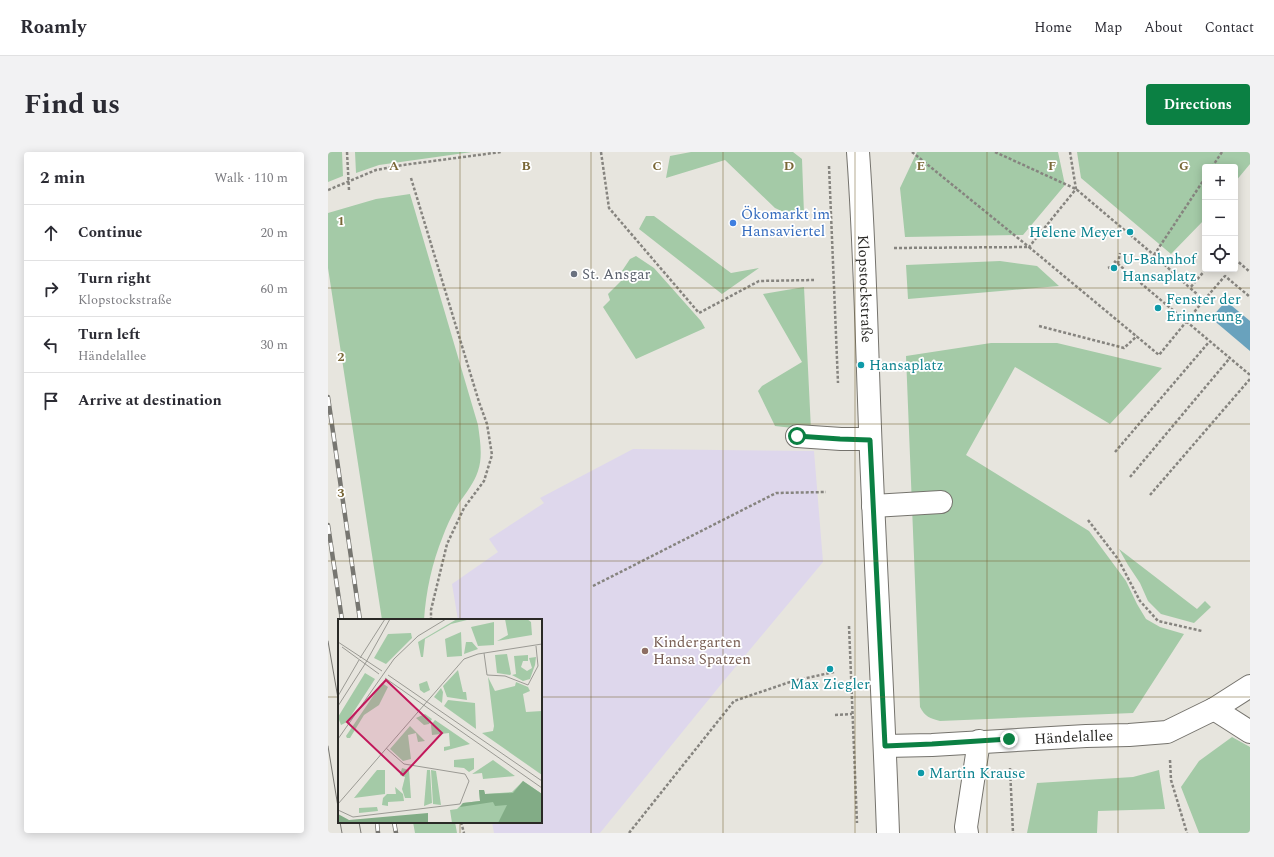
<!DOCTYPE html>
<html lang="en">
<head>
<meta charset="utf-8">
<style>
  :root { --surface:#fff; --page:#f2f2f3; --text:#2b2b33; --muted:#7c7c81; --line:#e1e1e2; --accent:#0b8043 }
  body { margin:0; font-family:Spectral,serif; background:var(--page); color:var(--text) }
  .controls { position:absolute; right:12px; top:12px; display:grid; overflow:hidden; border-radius:4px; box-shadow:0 2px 10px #0003 }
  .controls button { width:36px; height:36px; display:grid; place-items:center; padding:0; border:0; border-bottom:1px solid var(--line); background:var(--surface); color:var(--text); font:20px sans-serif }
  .stop { position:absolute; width:12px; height:12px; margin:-9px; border:3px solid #0b8043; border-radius:50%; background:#fff }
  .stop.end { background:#0b8043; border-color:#fff; box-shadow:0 1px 4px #0008 }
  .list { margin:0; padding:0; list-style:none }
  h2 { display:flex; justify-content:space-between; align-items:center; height:52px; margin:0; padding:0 16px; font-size:17px }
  h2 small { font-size:13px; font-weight:400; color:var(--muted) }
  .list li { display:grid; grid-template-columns:26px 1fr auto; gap:12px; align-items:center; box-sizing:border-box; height:56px; padding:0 16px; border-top:1px solid var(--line) }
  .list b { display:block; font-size:15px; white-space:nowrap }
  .list p { margin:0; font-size:13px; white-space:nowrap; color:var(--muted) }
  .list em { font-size:13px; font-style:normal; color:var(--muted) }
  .icon { flex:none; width:22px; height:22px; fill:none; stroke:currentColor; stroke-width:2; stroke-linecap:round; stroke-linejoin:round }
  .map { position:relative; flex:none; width:922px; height:681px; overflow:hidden; border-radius:4px }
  header { display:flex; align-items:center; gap:24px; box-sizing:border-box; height:56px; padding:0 20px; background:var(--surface); border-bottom:1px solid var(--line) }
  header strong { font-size:19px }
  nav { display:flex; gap:22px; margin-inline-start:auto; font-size:14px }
  .intro { display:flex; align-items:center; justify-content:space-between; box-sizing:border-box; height:96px; padding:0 24px }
  h1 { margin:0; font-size:28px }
  .button { padding:10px 18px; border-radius:4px; background:var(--accent); color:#fff; font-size:14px; font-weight:700 }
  main { display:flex; gap:24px; padding:0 24px }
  aside { flex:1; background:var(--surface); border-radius:4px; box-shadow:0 2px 10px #0003 }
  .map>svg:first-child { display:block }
  .education { fill:#ded7ec }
  .green { fill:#a4caa7 }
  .water { fill:#69a2bd }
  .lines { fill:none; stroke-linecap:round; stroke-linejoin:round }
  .minor-casing { stroke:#75736d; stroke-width:24 }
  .path { stroke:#86847f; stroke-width:2.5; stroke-dasharray:3 2; stroke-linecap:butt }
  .minor { stroke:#fff; stroke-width:22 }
  .tram { stroke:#777671; stroke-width:1 }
  .rail-casing { stroke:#777671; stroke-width:4.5 }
  .rail { stroke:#fff; stroke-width:3; stroke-dasharray:9; stroke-linecap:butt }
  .route { stroke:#0b8043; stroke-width:5 }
  .grid { fill:none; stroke:#796736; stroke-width:1; stroke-opacity:0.55 }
  .shop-dot { fill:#3f7fe0; stroke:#fff; stroke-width:1.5 }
  .culture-dot { fill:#0f9aa8; stroke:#fff; stroke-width:1.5 }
  .worship-dot { fill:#6b7280; stroke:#fff; stroke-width:1.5 }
  .education-dot { fill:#8d6e63; stroke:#fff; stroke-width:1.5 }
  .labels { text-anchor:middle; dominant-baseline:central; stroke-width:3.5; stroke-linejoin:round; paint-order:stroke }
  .shop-label { font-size:15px; fill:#366cbe; stroke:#fff; text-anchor:start }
  .culture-label { font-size:15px; fill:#0d838f; stroke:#fff; text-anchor:start }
  .worship-label { font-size:15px; fill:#5b616d; stroke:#fff; text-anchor:start }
  .street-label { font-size:15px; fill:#2a2926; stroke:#fff }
  .education-label { font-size:15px; fill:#785e54; stroke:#fff; text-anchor:start }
  .inset-road { fill:none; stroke:#9b9a94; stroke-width:1 }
  .view { fill:#c2185b; fill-opacity:0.15; stroke:#c2185b; stroke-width:2 }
  .inset-edge { fill:none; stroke:#2a2926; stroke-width:2 }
  .grid-label { font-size:13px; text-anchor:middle; font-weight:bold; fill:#796736; stroke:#fff; stroke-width:3.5; stroke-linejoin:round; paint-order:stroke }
</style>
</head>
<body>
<header>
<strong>Roamly</strong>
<nav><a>Home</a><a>Map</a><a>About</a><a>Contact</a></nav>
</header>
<div class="intro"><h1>Find us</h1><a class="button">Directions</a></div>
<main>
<aside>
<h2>2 min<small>Walk · 110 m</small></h2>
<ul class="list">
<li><svg class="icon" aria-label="ahead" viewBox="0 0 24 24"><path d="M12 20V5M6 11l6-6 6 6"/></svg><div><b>Continue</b></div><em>20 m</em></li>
<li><svg class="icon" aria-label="right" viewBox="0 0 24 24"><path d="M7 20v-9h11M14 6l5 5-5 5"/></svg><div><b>Turn right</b><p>Klopstockstraße</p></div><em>60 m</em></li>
<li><svg class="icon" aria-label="left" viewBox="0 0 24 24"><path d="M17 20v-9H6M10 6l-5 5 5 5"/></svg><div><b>Turn left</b><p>Händelallee</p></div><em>30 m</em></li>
<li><svg class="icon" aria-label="arrive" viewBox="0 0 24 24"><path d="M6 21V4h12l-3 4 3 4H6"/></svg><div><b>Arrive at destination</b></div></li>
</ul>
</aside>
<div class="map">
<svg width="922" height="681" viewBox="0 0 922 681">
  <rect width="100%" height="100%" fill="#e7e5de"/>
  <path class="education" d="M305,297L486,299L495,410L395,530L272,681H166L164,670H213V468H130L124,432L170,400L161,387L216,351L212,346Z"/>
  <path class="green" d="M0,0H14L15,24L0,30Z
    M27,0H144L51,13L28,21Z
    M363,0H465L474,7L476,62L462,63L447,56L397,8L338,26L342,4Z
    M589,0H730L737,33L695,83L577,85L572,36Z
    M749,0H922V12L907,30V15H877V67L843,102L753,26Z
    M82,42L150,273C152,288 155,305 150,319C146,331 138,341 131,351C125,361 119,373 115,384C104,411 98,439 96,468H54L0,116V61L48,47Z
    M318,64H326L403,121L431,116L394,142L311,77Z
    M308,104L326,116L373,169L377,176L308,207L275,155L282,148L280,142L297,125L294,119L302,107Z
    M672,109L709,114L731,134L580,147L578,113Z
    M476,135L483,278L447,274L430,239L434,234L474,210L435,142Z
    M663,191H729L834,216L782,272L687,215L638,303L761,379L798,429L809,452L818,467L832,475L856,482L805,561L612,569C602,566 597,565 592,555L578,204Z
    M791,397L869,457L877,449L883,455L866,471L833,462L820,449L812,431L800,413Z
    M904,585L922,595V681H871L853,635L871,609Z
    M831,618L837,657L770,659L769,681H699L709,631L805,625Z
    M85,670H127L129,681H87Z"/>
  <path class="water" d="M898,149L922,169V199L883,166Z"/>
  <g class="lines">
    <defs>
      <g id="minor">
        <path id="s1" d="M530,0C538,108 539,217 544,325C549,444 556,562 560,681"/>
        <path d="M469,284L513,287H542"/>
        <path d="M545,354L613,350"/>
        <path d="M886,557L922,580"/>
        <path id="s2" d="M557,594L604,593L758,584L801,583L839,580L886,557L922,534"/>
        <path d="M639,681L638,675L651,589"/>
      </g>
    </defs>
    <use href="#minor" class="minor-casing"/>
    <path class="path" d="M19,0L21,38
      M273,0L281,56L371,161L431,129L486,128
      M584,0L701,95L748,37L742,0
      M667,0L748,37L826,103L862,136
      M501,14L510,231
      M884,15L894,0
      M83,26L151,250L159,272L164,303L156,329L136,356L119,392L103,458V468
      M0,38L48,18L75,13L173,0
      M566,96L701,95L831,203L876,148L862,136L878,117
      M826,103L877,26
      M907,107L922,120
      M786,109L790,112L792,101
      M780,116L790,112L922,223
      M876,148L897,124L922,145
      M711,174L796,196L809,184
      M787,300L881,190
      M802,325L901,207
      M822,343L922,227
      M760,368L790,407L812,449L830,469L874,479
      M265,434L448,341L498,340
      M521,474L529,671
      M507,563L524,562
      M842,608L843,628L859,681
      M682,616L685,681
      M133,670L136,681
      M301,681L406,549L465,529L506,520"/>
    <use href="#minor" class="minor"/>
    <path class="tram" d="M0,489L11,552
      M0,594L11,661
      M12,670L14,681
      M31,670L33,681"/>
    <defs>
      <path id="rail" d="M0,245L32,468
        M0,373L14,468
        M49,670L50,681
        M66,670L68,681"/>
    </defs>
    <use href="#rail" class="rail-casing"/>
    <use href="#rail" class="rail"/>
  </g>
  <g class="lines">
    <path class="route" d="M469,284L512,287L542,288L557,594L604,592L681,587"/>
  </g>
  <path class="grid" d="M132,0V468M263,0V681M395,0V681M527,0V681M659,0V681M790,0V681M0,136H922M0,272H922M0,409H922M0,545H11M213,545H922M132,670V681"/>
  <circle class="shop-dot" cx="405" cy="71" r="4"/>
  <g class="culture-dot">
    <circle cx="802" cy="80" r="4"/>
    <circle cx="786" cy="116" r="4"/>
    <circle cx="830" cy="156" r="4"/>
    <circle cx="533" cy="213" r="4"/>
    <circle cx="502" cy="517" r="4"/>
    <circle cx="593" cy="621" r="4"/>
  </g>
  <circle class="worship-dot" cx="246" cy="122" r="4"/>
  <circle class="education-dot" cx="317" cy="499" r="4"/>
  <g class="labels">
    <g class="shop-label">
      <text x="413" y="62">Ökomarkt im<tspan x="413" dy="17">Hansaviertel</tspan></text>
    </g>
    <g class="culture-label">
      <text x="794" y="80" text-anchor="end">Helene Meyer</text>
      <text x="794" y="107">U-Bahnhof<tspan x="794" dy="17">Hansaplatz</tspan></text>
      <text x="838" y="147">Fenster der<tspan x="838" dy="17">Erinnerung</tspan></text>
      <text x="541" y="213">Hansaplatz</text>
      <text x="502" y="532" text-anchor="middle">Max Ziegler</text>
      <text x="601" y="621">Martin Krause</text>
    </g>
    <g class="worship-label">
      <text x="254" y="122">St. Ansgar</text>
    </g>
    <g class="street-label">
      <text stroke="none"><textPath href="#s1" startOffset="137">Klopstockstraße</textPath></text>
      <text stroke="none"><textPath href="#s2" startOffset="189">Händelallee</textPath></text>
    </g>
    <g class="education-label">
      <text x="325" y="490">Kindergarten<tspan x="325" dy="17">Hansa Spatzen</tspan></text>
    </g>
  </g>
  <g transform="translate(10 467)">
    <rect width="204" height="204" fill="#e7e5de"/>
    <path d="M119,0H133L113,5L87,20L85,38H83L80,23ZM167,0H189L193,3L194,16L159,22L170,16ZM156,3V26L140,27L133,8ZM123,13L124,37L109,38L107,20ZM73,14L74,19L48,45L36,39L50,15ZM128,23H134L140,30L126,35ZM169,35L173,55L172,56L159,54L157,36ZM190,36V42H185L183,48L189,52L194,49L191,39L198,38L197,46L192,60L185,62L174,56L178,55L176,37ZM120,51L125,73H128L129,81L109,78L105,67ZM27,54L37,60L9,103L3,106L0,98ZM150,58L157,72L177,67L178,63L190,68L192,72L185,75L188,93L204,92V156L144,114L155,112L156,107ZM89,62L92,71L86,74L82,71L81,65ZM44,64L50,68L41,86L26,96L12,119H9L8,117ZM103,69L105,73L104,84L96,78ZM110,81L137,84L138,110L106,87ZM87,95L94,100L91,105L86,106L78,99ZM97,101L132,125L106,132V128L112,127L111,114L94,116L93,106ZM72,107L87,122L80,123L78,114L70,116L73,140L65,142L52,130ZM136,139V150L131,153L126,149L116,148V141ZM155,141L177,157L145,160L144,154L134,155ZM64,149L71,151L73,179H67L64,170L67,158L62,156ZM39,151H47V175L16,179ZM89,151H92L94,184L86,187ZM93,151L98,152L103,186L95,185ZM185,162L204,175V204H114L112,191L119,190L125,184L142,182L141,171H146L147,175L174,173ZM57,168L65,175L66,182L50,183V187L44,186L45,179L49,175H58ZM39,188L40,192L21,194V189Z" fill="#a4caa7"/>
    <path d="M185,162L204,175V204H160L169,186L157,187L155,183L122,188L125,184L142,182L141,171H146L147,175L175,174ZM90,194V204H0V195L11,201Z" fill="#82ac86"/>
    <path class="inset-road" d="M0,23L44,52M4,28L41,55M146,34L149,56L167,57L190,66L200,47L198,27M22,39L47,0M27,45L52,0M50,56L204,162M47,59L204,169M0,77L21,41M0,87L27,45M0,120L56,40L80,17L108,0M0,185L126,40L140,35L204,25M0,191L15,198L122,185L131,162L127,155L66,145L48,129"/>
    <path class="view" d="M48,61L104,114L65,156L9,103Z"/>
    <rect width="204" height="204" class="inset-edge"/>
  </g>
  <g class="grid-label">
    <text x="66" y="18">A</text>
    <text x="198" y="18">B</text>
    <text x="329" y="18">C</text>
    <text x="461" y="18">D</text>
    <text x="593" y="18">E</text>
    <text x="724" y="18">F</text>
    <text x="856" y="18">G</text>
    <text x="13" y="73">1</text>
    <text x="13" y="209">2</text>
    <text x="13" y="345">3</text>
  </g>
</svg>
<div class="controls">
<button>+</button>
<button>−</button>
<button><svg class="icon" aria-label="locate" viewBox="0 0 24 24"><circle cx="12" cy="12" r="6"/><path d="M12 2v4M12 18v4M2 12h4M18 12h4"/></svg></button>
</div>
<div class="stop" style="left:469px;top:284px"></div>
<div class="stop end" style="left:681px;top:587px"></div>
</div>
</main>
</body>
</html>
